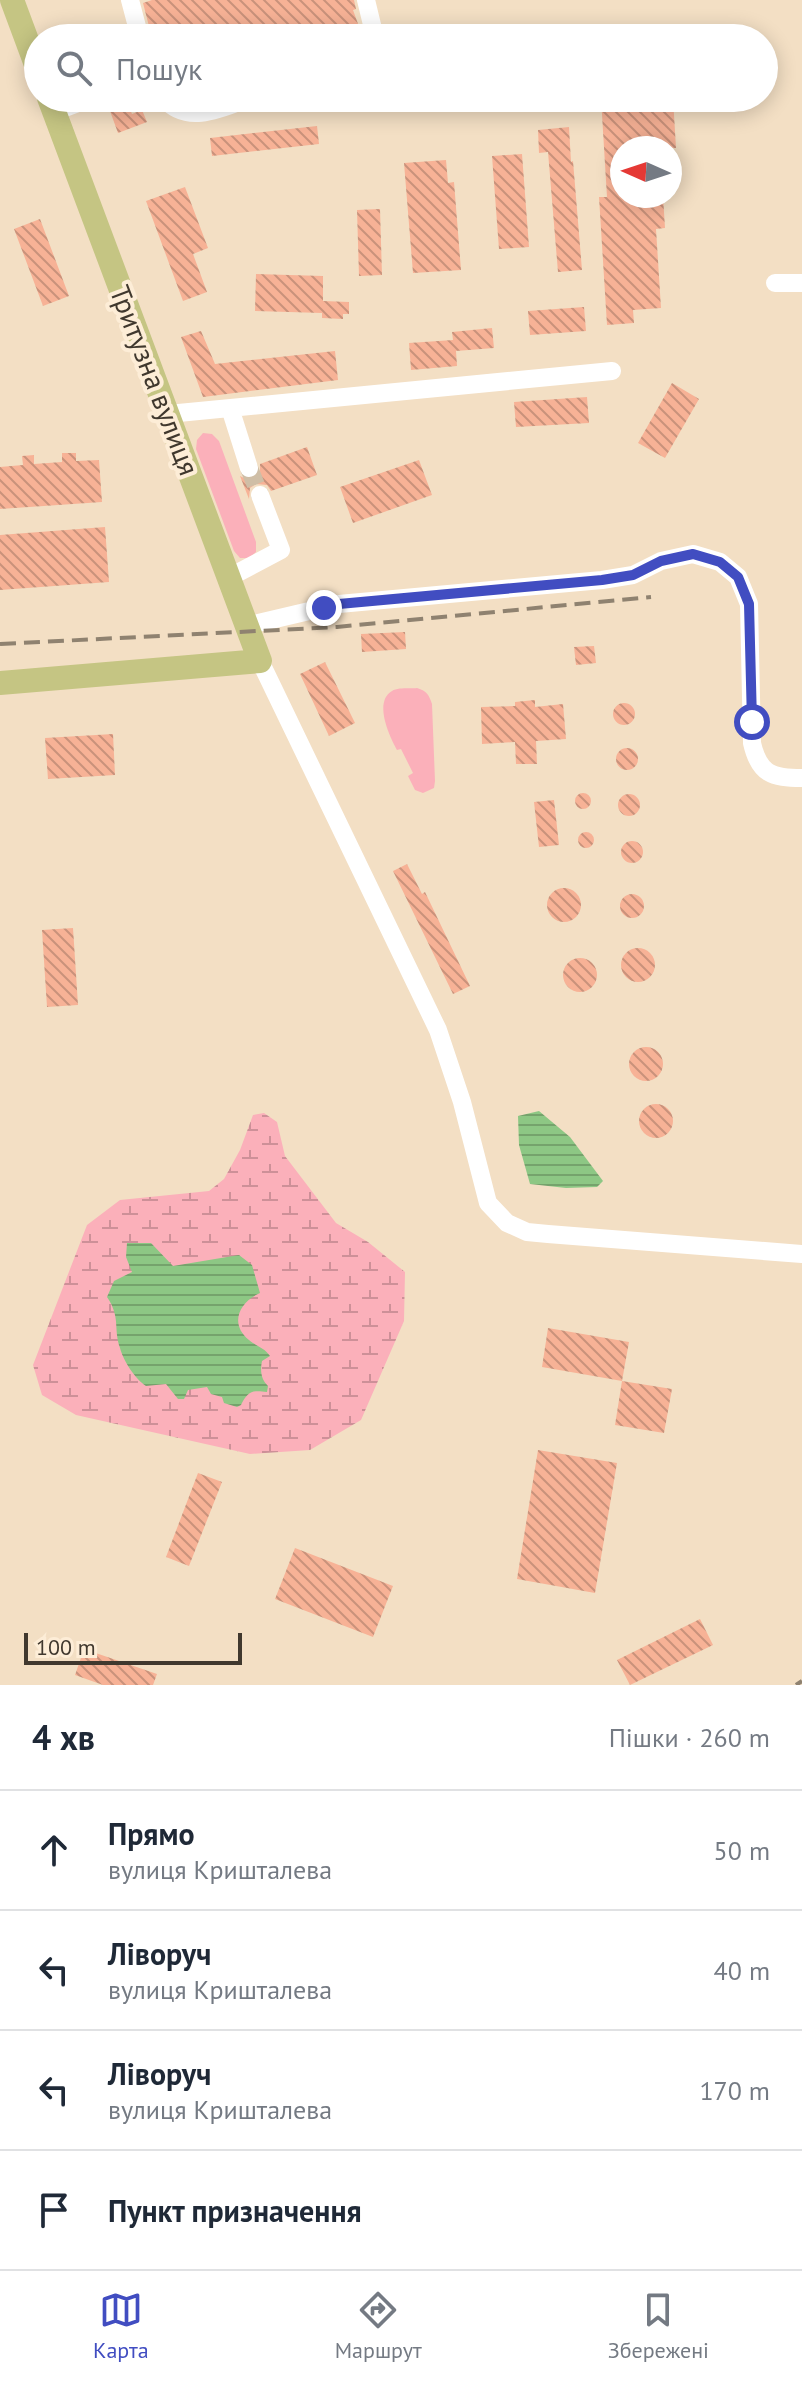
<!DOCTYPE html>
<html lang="uk">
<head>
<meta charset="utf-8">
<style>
  :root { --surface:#fff; --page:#f6f6f7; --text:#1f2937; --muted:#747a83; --line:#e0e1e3; --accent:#414dc1 }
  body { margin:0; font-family:"PT Sans",sans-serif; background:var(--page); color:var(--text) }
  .compass { position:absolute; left:610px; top:136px; width:72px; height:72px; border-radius:50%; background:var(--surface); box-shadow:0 4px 20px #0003; rotate:273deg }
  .scale { position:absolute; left:24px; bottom:20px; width:218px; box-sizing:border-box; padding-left:8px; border:4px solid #40382e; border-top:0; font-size:22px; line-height:28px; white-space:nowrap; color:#40382e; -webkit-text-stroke:6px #fdedd7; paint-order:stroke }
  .stop { position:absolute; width:24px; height:24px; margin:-18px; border:6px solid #414dc1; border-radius:50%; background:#fff }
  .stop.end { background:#414dc1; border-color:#fff; box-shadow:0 2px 8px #0008 }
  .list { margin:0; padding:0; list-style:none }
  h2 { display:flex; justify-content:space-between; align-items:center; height:104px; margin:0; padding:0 32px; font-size:34px }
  h2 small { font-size:26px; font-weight:400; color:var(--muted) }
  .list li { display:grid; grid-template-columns:52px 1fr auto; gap:24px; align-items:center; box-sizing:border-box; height:120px; padding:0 32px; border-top:2px solid var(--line) }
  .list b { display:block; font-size:30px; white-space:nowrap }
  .list p { margin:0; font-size:26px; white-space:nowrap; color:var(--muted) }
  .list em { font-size:26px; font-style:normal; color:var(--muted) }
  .icon { flex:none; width:44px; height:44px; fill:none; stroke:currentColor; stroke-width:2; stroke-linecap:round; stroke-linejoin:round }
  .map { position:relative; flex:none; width:802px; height:1685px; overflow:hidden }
  .search { position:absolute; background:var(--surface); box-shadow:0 4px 20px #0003; left:24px; right:24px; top:24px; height:88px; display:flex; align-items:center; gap:20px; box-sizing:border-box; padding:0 28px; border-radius:44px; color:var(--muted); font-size:30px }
  .sheet { height:584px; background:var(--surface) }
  nav { display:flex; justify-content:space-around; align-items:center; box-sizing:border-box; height:112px; border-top:2px solid var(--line); background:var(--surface); font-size:22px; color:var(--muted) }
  nav a { display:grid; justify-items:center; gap:4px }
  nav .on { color:var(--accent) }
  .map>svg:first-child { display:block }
  .green { fill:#fbb0ba }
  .wetland { fill:url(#wetland-marsh) }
  .water { fill:url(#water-rules) }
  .building { fill:url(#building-back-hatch) }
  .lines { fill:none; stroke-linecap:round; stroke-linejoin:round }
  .minor-tunnel { stroke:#cfbea6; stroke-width:18; stroke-dasharray:18 9; stroke-linecap:butt }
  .minor { stroke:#fff; stroke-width:18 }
  .major { stroke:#c5c583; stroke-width:24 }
  .rail { stroke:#8f8270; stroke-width:4; stroke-dasharray:16 8; stroke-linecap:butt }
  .route { stroke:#414dc1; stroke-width:10 }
  .labels { text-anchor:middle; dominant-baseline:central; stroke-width:8; stroke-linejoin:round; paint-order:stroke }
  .street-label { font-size:28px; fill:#40382e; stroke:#fdedd7 }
</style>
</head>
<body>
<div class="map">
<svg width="802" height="1685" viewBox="0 0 802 1685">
  <defs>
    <pattern id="wetland-marsh" width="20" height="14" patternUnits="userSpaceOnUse" patternTransform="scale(2)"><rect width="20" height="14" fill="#fbb0ba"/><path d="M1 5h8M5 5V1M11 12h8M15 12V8" fill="none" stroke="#cd9098"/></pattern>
    <pattern id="water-rules" width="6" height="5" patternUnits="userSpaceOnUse" patternTransform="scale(2)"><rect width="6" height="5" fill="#8dc784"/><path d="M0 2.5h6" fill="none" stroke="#75a36c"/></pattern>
    <pattern id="building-back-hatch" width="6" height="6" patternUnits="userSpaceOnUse" patternTransform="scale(2)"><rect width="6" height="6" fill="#f7b296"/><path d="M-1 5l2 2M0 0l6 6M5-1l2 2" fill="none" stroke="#c9927b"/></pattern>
  </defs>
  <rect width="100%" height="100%" fill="#f3dfc4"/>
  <path class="green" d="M203,433L212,434L219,441L256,542V552L249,558H240L234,551L196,449L197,440Z
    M417,688C427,691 429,695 432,704L435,781L434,788L423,793L415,790L408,776L413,773L401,749L397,750C390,737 373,702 392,691C398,687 410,689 417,688Z"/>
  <path class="wetland" d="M264,1113L277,1122L285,1156L336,1223L368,1242L405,1272L404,1321L361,1420L310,1450L250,1454L76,1415L42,1395L33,1365L87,1225L120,1200L209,1191L224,1179L240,1150L253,1115Z"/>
  <path class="water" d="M539,1111L570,1137L603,1181L597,1187L566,1188L530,1184L519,1145L518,1116Z
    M127,1243H151L173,1266L239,1255L252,1265L260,1293C239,1302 229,1324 249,1340C257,1347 264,1347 270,1356L262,1361C260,1371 261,1379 268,1386L267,1392C252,1390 248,1391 241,1405L237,1407L224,1403L222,1397L211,1394L207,1387L188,1390L184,1399H178L166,1384L146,1386C135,1379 123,1360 120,1348C113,1327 121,1318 107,1297L114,1281L132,1272L126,1257Z"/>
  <path class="building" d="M152,0H354L356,9L353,10L361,32L360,36L353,38H152L143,3Z
    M601,98H673L676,148H622V196H663L665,228L656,229L661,308L633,310L634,323L607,325L599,197H607Z
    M128,104L132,114L142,110L147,122L118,133L110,111Z
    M317,126L319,144L212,156L210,138Z
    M569,127L571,162L573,161L582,270L558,272L548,152L539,153L538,130Z
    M522,154L529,247L499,249L492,156Z
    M446,160L448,183L454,182L461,270L413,273L404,163Z
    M185,187L208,248L193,254L207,292L183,301L146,201Z
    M380,209L382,275L359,276L357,210Z
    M40,219L69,296L43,306L14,229Z
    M256,274L323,276V301L349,302V314H343V319L322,318V313L255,311Z
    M584,307L586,331L530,335L528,311Z
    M492,328L494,348L456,351L457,366L411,370L409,343L453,340L452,332Z
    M201,331L215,364L335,351L338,380L203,397L181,337Z
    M672,383L699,399L665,458L638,443Z
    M587,397L589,423L516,427L514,402Z
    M307,447L317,475L271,491L267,485L256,484L250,488L249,499L240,476L246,479H253L260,471V464Z
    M62,453H76V461L99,460L102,502L0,509V467L23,465L22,456L34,455V464L62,462Z
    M419,460L432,495L353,523L340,487Z
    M105,527L109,582L0,590V535Z
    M405,632L406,649L362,652L361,634Z
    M594,646L596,663L576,665L574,647Z
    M325,662L355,723L329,736L300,674Z
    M535,700V707L563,704L566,739L536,741L537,764H516L515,742L482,744L481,707L515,706V702Z
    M613 714a11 11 0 1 1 22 0a11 11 0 1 1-22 0Z
    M113,734L115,775L48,779L45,738Z
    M616 759a11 11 0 1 1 22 0a11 11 0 1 1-22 0Z
    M575 801a8 8 0 1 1 16 0a8 8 0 1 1-16 0Z
    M618 805a11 11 0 1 1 22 0a11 11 0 1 1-22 0Z
    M554,800L559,845L539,847L534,802Z
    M578 840a8 8 0 1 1 16 0a8 8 0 1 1-16 0Z
    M621 852a11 11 0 1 1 22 0a11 11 0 1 1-22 0Z
    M407,864L422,894L425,892L470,986L453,994L393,871Z
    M547 905a17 17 0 1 1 34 0a17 17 0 1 1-34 0Z
    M620 906a12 12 0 1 1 24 0a12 12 0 1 1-24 0Z
    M73,928L78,1005L47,1007L42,930Z
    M621 965a17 17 0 1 1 34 0a17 17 0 1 1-34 0Z
    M563 975a17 17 0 1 1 34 0a17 17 0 1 1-34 0Z
    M629 1064a17 17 0 1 1 34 0a17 17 0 1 1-34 0Z
    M639 1121a17 17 0 1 1 34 0a17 17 0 1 1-34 0Z
    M548,1328L629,1342L622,1381L542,1367Z
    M622,1381L672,1389L664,1433L615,1425Z
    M538,1450L617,1463L595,1593L517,1579Z
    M198,1473L222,1482L189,1566L166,1557Z
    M295,1548L393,1586L373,1637L275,1599Z
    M700,1619L713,1645L630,1685L617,1660Z
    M84,1649L157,1674L153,1685H103L75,1675Z"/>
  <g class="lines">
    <path class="minor-tunnel" d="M249,468L260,495"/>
    <path class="minor" d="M130,0L140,38
      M366,0L374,33L371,38
      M164,98C186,126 223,108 249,98
      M54,112L91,98
      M775,283H802
      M230,408L249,468
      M168,414L612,371
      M228,578L281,550L260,495
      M246,626L339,604L602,580L633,575L661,561L693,554L720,562L738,577L749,604L752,743C759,774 772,778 802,778
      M260,661L438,1030L462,1102L488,1203L507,1223L527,1232L548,1234L802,1254"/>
    <path class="major" d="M12,0L38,70
      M0,683L260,661L49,98"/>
    <path class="rail" d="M0,644L337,627L651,597
      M796,1685L802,1681"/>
  </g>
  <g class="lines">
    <path class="route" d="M324,608L339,604L602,580L633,575L661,561L693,554L720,562L738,577L749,604L752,722"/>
  </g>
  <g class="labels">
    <g class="street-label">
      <text transform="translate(155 380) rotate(69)">Тритузна вулиця</text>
    </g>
  </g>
</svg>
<svg class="compass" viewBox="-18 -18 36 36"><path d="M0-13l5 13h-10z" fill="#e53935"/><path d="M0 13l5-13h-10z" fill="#747a83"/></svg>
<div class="scale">100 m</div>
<div class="stop" style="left:752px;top:722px"></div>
<div class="stop end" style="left:324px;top:608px"></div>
<div class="search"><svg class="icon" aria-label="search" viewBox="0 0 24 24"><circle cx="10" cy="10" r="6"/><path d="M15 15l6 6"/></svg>Пошук</div>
</div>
<section class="sheet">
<h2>4 хв<small>Пішки · 260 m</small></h2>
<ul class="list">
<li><svg class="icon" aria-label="ahead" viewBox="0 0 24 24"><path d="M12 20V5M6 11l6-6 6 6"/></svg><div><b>Прямо</b><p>вулиця Кришталева</p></div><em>50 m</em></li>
<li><svg class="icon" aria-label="left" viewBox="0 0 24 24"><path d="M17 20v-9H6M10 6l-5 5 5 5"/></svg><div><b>Ліворуч</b><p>вулиця Кришталева</p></div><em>40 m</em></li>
<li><svg class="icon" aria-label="left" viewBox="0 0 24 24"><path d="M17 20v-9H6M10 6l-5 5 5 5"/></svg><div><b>Ліворуч</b><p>вулиця Кришталева</p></div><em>170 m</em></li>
<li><svg class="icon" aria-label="arrive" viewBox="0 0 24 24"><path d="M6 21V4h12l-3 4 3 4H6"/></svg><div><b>Пункт призначення</b></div></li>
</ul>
</section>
<nav>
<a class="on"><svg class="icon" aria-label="map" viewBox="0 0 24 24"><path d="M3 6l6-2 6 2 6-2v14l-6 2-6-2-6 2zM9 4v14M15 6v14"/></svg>Карта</a>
<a><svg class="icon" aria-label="directions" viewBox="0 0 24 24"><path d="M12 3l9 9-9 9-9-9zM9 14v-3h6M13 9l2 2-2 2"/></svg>Маршрут</a>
<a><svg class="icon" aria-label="saved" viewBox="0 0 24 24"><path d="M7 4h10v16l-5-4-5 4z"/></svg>Збережені</a>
</nav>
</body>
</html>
